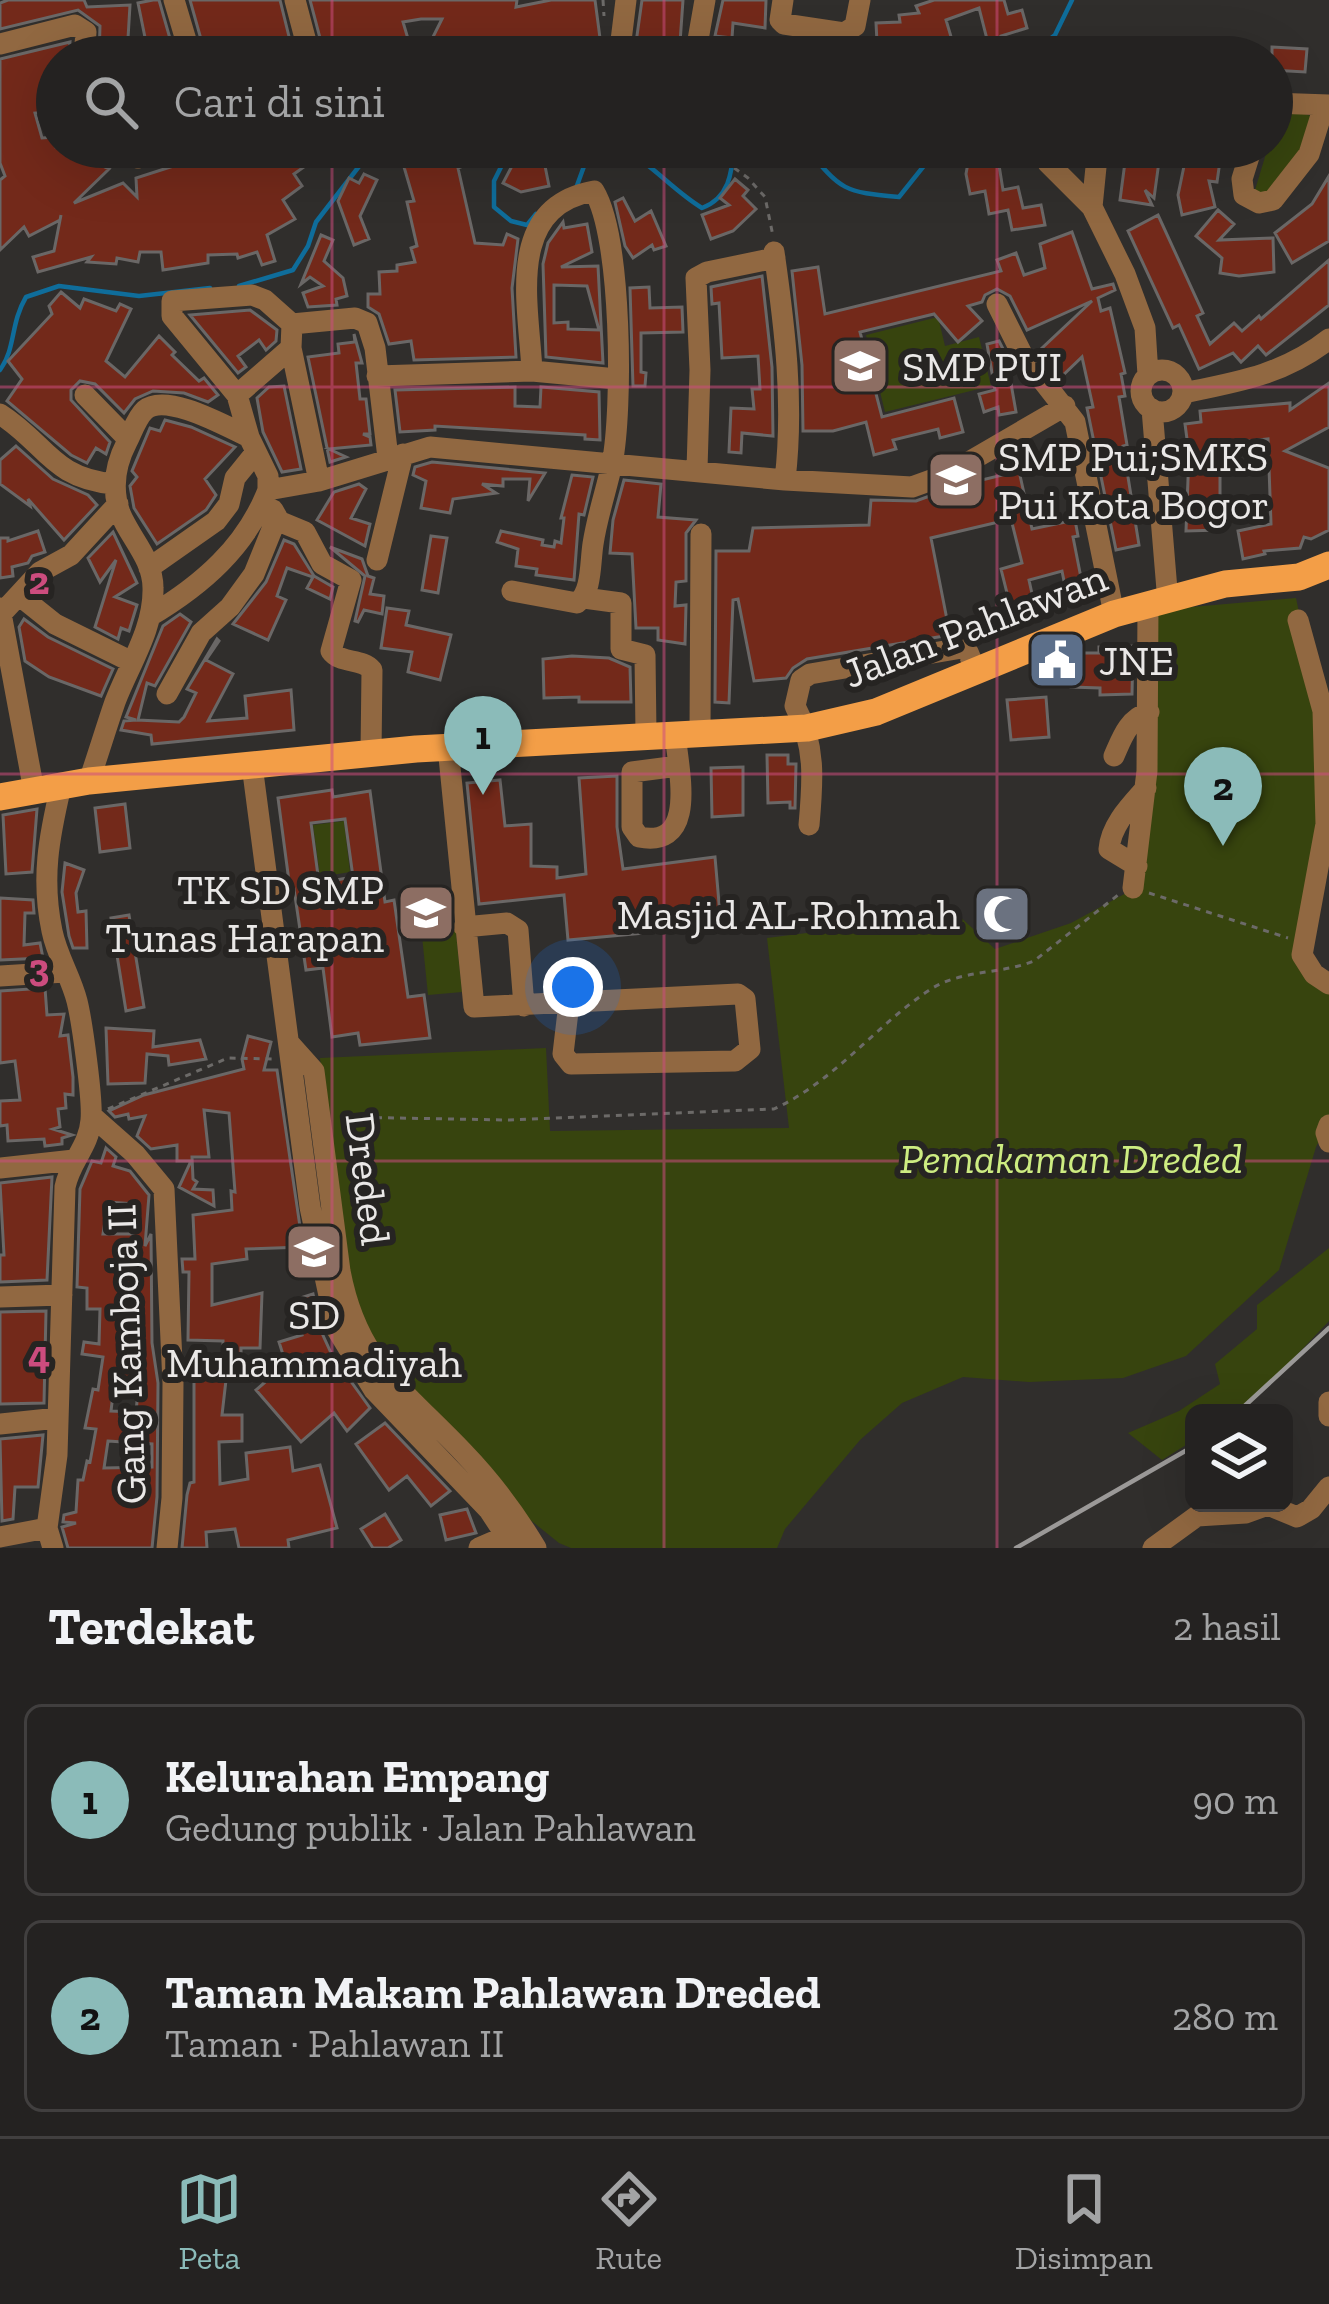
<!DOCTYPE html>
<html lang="id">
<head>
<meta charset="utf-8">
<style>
  :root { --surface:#242221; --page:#2c2a2a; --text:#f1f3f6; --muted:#a3a4a5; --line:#413f3f; --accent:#8bbbb9 }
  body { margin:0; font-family:"Zilla Slab",serif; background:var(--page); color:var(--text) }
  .controls { position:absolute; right:36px; bottom:36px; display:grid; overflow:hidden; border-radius:18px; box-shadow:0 12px 48px #0002 }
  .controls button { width:108px; height:108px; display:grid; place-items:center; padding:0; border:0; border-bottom:3px solid var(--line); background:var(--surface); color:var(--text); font:60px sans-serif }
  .you { position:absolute; left:573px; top:987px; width:42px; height:42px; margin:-30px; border:9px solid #fff; border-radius:50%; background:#1a73e8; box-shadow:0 0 0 18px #1a73e833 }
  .badge { display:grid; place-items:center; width:78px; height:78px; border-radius:50%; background:var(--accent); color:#111; font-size:39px; font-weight:700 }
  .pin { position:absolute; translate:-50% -99px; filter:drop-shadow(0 3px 6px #0008) }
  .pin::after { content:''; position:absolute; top:63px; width:42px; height:36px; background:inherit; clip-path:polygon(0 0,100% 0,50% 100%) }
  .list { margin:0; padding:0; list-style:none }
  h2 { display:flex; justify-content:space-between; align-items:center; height:156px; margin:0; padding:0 48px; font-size:51px }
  h2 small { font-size:39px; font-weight:400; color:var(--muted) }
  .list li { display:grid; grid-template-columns:78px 1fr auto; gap:36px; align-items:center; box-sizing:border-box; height:192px; margin:0 24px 24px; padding:0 24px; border:3px solid var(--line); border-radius:18px }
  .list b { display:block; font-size:45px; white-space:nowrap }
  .list p { margin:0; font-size:39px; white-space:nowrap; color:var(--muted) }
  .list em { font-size:39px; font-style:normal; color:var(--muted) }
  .icon { flex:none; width:66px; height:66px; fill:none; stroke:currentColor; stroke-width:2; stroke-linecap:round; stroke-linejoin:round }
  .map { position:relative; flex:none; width:1329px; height:1548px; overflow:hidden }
  .search { position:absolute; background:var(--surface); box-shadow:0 12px 48px #0002; left:36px; right:36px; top:36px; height:132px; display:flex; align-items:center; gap:30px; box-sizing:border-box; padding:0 42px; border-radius:66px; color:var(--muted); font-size:45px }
  .sheet { height:588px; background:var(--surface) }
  nav { display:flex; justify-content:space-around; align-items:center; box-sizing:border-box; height:168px; border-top:3px solid var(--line); background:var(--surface); font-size:33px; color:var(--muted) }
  nav a { display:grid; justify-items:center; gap:6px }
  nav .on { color:var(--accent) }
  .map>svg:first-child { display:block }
  .green { fill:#37440e }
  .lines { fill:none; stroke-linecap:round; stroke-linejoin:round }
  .stream { stroke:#0f6d9b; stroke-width:4.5 }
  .building { fill:#73291a; stroke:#6a6766; stroke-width:3; fill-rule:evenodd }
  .path { stroke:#6c6a68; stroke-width:3; stroke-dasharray:6 6; stroke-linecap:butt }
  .minor { stroke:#916841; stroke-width:21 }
  .major { stroke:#f39e47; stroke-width:27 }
  .rail { stroke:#9b9998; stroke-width:4.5 }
  .grid { fill:none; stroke:#cc4c7e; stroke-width:3; stroke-opacity:0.55 }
  .labels { text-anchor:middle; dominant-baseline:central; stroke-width:12; stroke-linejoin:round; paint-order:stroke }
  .poi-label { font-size:42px; fill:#eae8e7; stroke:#262422; text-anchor:start }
  .street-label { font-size:42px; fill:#eae8e7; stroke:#262422 }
  .park-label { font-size:42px; font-style:italic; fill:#cdec81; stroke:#262422 }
  .grid-label { font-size:39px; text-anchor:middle; font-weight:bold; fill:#cc4c7e; stroke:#262422; stroke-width:12; stroke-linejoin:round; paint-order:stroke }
</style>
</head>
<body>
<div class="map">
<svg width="1329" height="1548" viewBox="0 0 1329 1548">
  <rect width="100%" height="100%" fill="#302e2c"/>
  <path class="green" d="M1292,110L1311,116L1307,143L1267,198L1255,190L1268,147H1272L1278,118Z
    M938,317L945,346L979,337L991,386L885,412L866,335Z
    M1296,598L1327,746L1302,956L1329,977V1120L1316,1147L1279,1270L1186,1356L1123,1378L1029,1382L963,1377L902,1403L860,1440L785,1529L777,1548H571L559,1543L523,1514L392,1376L347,1291L320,1058L546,1048L550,1131L789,1128L767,938L957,914L995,949L1071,923L1128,892L1157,610Z
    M344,821L350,872L320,877L313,825Z
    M455,923L462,992L428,995L421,926Z
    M1329,1248V1321L1247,1407L1237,1413H1194V1440L1162,1460L1128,1433L1179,1411L1220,1384L1215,1364L1257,1329V1305Z"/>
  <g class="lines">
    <path class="stream" d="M1026,57L1055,35L1072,0
      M511,147L494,181V207L511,221L527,225L536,214
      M619,147C651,162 672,190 702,208C729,198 732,173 734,147
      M806,147C841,191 844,192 899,197L923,167L925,147
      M575,191L587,158L610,147
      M239,286L293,270L308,246L316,222L374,147
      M0,370C16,348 10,324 26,297L59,286L139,296L210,288"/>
  </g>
  <path class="building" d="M8,0H84L87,7L130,5L127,55L105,53L99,57L100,26L78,10L0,29V3Z
    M153,0H159L175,56L149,57L138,3Z
    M190,0H280L294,57H206Z
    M310,0H517L516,7L551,0H595L600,38L593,39L594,54L571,56L325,57ZM421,19H442L429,45L411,49L403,22Z
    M642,0H683L679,57H634Z
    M723,0H766L765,28L733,23L732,38L715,36Z
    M934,0H1004L1008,14L1022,10L1027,28L1001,36L1002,41L988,43L979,8L946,20L952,40L941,43L934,57H884L887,42H877L876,23L900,22L899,15L919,13L916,6Z
    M70,42L69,57H57V111L35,113L42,138L55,137L56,147H80L85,158L109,169L74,203L123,183L137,197L136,178L189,161L214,147H290L304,167L294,174L302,186L283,200L295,219L267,235L275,261L262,265L257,252L238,258L237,254L208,255V263L163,270L161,252H140L138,262L117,258L116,264L87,262L91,257L38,272L33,257L54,251L61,215L60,220L29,236L24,227L0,250V180L5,176L0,163V59Z
    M1272,47L1307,49L1305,72L1272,70Z
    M410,147H473L478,160L458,168L475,243L503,245L507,234L518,239L512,288L516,357L414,360L411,341L389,344L379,314L368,307V294H380L379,272L397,271V265L415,262L411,248L417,246L407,202L414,201L404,167L418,164Z
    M522,147H581L583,157L545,166L549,186L521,192L503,183Z
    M964,147H1004L1003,159H998L1003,190L1018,187L1023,208L1041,205L1045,225L1012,230L1008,210L989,214L985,191L970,194L966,174L969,157H963Z
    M1127,147H1161L1154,198L1145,190L1152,205L1120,200Z
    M1188,147H1222L1217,182L1209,181L1215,207L1182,215L1178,195Z
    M364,174L377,180L360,216L369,239L354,245L338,201L349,178L359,183Z
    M1329,176V241L1292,263L1275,233L1312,204Z
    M735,179L748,190L743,196L756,209L733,231L711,239L702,215L729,205L720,198Z
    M623,198L635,221L651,211L666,246L654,250L652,245L633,258L625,246L615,202Z
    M1218,210L1234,224L1219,240L1273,238L1274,272L1239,276L1220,273L1222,258L1196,236Z
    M1158,215L1203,313L1197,316L1210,344L1234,323L1242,331L1259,316L1261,319L1329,260V305L1266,355L1258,346L1241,362L1233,353L1199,369L1179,325L1173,328L1128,231Z
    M563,222L564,228L587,224L592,252L561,267L598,266L603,363L546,357L543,264L548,243ZM554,285L587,286L599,330L568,329V322L554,323Z
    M1072,232L1092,289L1113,284L1115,290L1098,298L1101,311L1110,308L1125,373L1121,374L1125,396L1119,397L1127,445L1123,446L1139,545L1116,550L1087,408L1093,407L1082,357L1060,378L1039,351L1092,301L1027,330L1010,296L997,289L985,295L982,302L968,306L982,321L958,342L934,314L860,332L882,417L954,398L963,432L940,438L938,429L893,440L896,449L874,455L866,422L833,431H803L802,365L792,271L818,267L825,314L1001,271L997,260L1016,253L1024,275L1045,268L1040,244Z
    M321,235L333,240L324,261L343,278L347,296L336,299L337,305L308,307L303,293L323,286L310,277L301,284Z
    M762,276L772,367L773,436L742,433L741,453L729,452L731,408L754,409L752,389H760L758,356L722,358L719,303L712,304L711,287Z
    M649,287L650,308L682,307L683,332L641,333V372L646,373L645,386H633L630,288Z
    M61,292L80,308L84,299L116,311L120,304L131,309L106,361L125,377L159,336L175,352L172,355L199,381L204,378L218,395L208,402L184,393L153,391L135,399L124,413L95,384L80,381L71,390V400L110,442L106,454L96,448L87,463L71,455L7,401L22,379L8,361L52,314L49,306Z
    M250,310L277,330L276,341L266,350L259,340L238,356L246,367L238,373L190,315Z
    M354,334L362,363H356L360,399H366L370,434H363L370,437L371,445L329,449L346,457L330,462L308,357L339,353L338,344L355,342Z
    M999,341L1006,355L1016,412L999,415L998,407L984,412L979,394L995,390L987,344Z
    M1329,383V427L1285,451L1329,468V530L1311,539L1304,537L1300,548L1264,551L1265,554L1243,559L1238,531L1271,524L1268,439L1220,444V530L1186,531L1189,454L1185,424L1201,422L1200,411L1220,409L1290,403V410Z
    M284,386L301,469L282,472L263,432L257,398L269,387Z
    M515,387V406L540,407L541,387L599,392L600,440L585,439V435L435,426V430L400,432L395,390Z
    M165,420L191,427L235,447L205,479L216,495L206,510L157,544L134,508L130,486L137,477L132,471L150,428L160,431Z
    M16,446L53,479L88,495L97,505L64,540L28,499L30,506L0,484V460Z
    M432,462L545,473L528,501L530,479H503V486L482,484L496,493L453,499L450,513L421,508L426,481L413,475L415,467Z
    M1019,471L1032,529L1075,520L1078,536L1073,537L1083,588L1066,591L1062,571L1029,580L1034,603L1011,609L1001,569L1022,563L1011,519L931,538L950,635L807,659L793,668L786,678L754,681L738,599L733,600L729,703L715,702L716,551H749L753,528L869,525L871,500L916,501L957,486Z
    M572,475L593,477L584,515L579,514L574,580L536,575L537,569L516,566L518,549L497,542L501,531L543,540L542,545L554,547L555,541L561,543L564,518H561Z
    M624,480L661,484L658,517L696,520L686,533V581L676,582L675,606L686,605L685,644L658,640V628H636L632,554L610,553L613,520Z
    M359,484L366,489L351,518L370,524L365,546L317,520L334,492Z
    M38,531L45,552L32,556L28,563L12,567L13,576L0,578V538H8V541Z
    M113,532L137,583L115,597L137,605L129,631L121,628L118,639L95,627L116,560L100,582L88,558Z
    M431,536L447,538L438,593L422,590Z
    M284,540L294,544L314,576L333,587L330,599L307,588L313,577L287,568L277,596L286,600L268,640L233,624L266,582Z
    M330,547L362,559L368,576L374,578L370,594L384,596L382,614L364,610L358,622L355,621L365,576Z
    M387,608L409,611L406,625L451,635L440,680L408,672L412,652L381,648Z
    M180,614L191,622L155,686L147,683L138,720L179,722L184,717L196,693L187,689L217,639L219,641L206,660L233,674L208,721L247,718L245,696L291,690L294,730L152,744L151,735L121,730L124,721L136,720L126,717L163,626Z
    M24,619L48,637L113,669L101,696L49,677L25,661L19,627Z
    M1133,646L1132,694L1100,695V688L1071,687V653H1099V647Z
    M572,656L609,658L630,667L631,702H579V697L544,698L543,659Z
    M1046,697L1049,737L1011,740L1007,700Z
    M767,755H788V764H796L795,808H790V802L768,803Z
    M743,767V815L712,817L711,768Z
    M617,776V827L623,869L715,857L721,926L568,940L564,895L479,904L467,783L500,780L505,826L531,824V866L557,867V878L586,874L579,778Z
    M332,790L333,797L370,791L385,902L394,900L408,997L424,995L430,1038L360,1045L358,1033L332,1037L323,968L306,970L294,889H290L278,798ZM345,819L353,877L319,883L311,823Z
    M125,804L130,848L100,852L95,808Z
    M37,809L32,872L6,874L3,815Z
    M65,863L84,870L76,893L78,912L86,911L87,948H73L69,936L62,892Z
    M0,898L33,900L34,913H25L24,945L40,943L43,958L0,960Z
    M129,915L144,1007L126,1011L111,918Z
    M45,988L47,1015L64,1014L60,1036L68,1035L73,1077V1095L65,1094L66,1108L58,1109L60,1127L53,1129L72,1135L62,1138V1144L45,1146L44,1139L8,1141L7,1125L0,1126V1101L20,1100L15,1061L0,1063V991Z
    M106,1028L154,1031L153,1047L200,1040L206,1059L169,1065L168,1056L147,1054L145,1083L108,1084Z
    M248,1036L271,1042L264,1070H277L303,1247L246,1249L247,1259L212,1264V1305L262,1293L260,1348H241V1379L226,1380L222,1415H242V1441L219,1442L220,1484L248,1479L246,1453L290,1447L293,1471L320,1465L337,1528L288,1540L289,1548H239L235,1529L206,1532L207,1548H182L187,1495L190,1483L194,1482V1380L196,1370L223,1372V1341L188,1340L189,1272H183L182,1259H195L193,1215L232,1210L231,1191L235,1192L229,1113L204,1110L209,1157H192L193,1179L197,1182L193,1189L213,1190L214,1206L179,1187L191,1161H177V1145L151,1149L137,1136L145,1116L129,1119L128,1114L115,1117L109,1111L144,1095L244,1069L242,1059Z
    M106,1148L116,1157L113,1166L130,1171L149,1195L145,1246L151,1234L152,1343L158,1383L157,1497L152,1548H68L62,1527L76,1523L63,1522L64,1515L76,1512L78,1480H83L87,1461L90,1462L96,1429L85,1428L93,1389L98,1390L103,1357L82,1354L84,1342L99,1344L100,1309H87V1288L77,1287L80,1189L92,1161L101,1163ZM108,1202L134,1204L133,1234H103ZM115,1377L139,1381L136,1412L111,1411ZM108,1441L152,1444V1467L104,1468Z
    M52,1177L47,1280L0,1282V1255H4L0,1183Z
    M313,1294L321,1331L332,1355L370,1408L347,1431L334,1413L301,1442L256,1390L286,1364L279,1342L302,1335L291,1301Z
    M46,1311L44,1403L0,1404V1312Z
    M385,1423L450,1491L431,1506L407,1476L389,1490L356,1444Z
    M43,1435L38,1487H15L13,1519L2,1521L0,1439Z
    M467,1509L476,1533L446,1540L440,1515Z
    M385,1514L401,1540L388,1548H373L361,1529Z"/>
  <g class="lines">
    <path class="path" d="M603,0L604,16
      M705,147L748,178L765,197L773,236
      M1149,893L1288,938
      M108,1109L228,1058L274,1059
      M340,1117L509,1120L774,1109C835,1081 874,1027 928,991C960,969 999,975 1034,961L1118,895"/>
    <path class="minor" d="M174,0L191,57
      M295,0L310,57
      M783,0L780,20L784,24L844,33L855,26L860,0
      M0,44L75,25L86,32L84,57
      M619,57L626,0
      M695,57L705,0
      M1272,103L1329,105
      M95,147L138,158L184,147
      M1043,147L1048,163L1092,207L1125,274L1145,328L1148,375
      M1252,147L1242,179L1244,195L1259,203L1273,200L1309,154L1324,106
      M1092,207L1098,147
      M774,252C785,329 794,403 785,480
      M997,304L1022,354L1075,422L1114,614
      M292,324L355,318L367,323L375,348L388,458
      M1141 391a21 21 0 1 1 42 0a21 21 0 1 1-42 0Z
      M377,376L532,371L617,379
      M1183,393C1238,382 1285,374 1329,339
      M85,395L128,439
      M237,395L172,316V301L252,295L265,300L292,324L291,348L319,481
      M1152,409L1168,602
      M0,414C47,444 51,478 114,484
      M249,437L237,395L291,348
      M697,469L700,370L696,278L707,272L775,258
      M268,490L319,481L430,447L785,480L912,487L948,474L1065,406
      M276,520L305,532L322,564L351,580L331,651C340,664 362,658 372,670L371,753
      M377,560L403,454
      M149,568L216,521L229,504L235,478L256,452
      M512,591L577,603C592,593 590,563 593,544C597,517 606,491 612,464C623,409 622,237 594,191C504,207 529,305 532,371
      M20,596L55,624L132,662
      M584,598L621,603V649L645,655L646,734
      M0,608L34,791
      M2,613L40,572L71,555L118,504
      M1298,620L1323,711L1326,824L1302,955L1314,974L1329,984
      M167,694L201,633L230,607L254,574L277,517L273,510
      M675,733C678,769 699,849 639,837L632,827V772L678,766
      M700,733L701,534
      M448,747L474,1007L738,994L745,999L750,1049L735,1061L571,1064L563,1054L569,1003
      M1114,756C1122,738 1128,719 1149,712
      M252,765L310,1207L336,1328L374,1390L489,1510L514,1548
      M89,781C98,755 106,728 115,702C129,665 154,629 153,588C153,559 130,538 120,513C111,488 115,465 127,442C132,432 137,417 145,410C166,392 227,427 249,437L268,476V490C246,547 202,585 150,616
      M809,825C813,781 816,745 795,706L801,680L810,674L962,648L968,652L976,671
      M1137,866L1109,849C1111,825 1130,806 1146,788
      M1133,888L1147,771L1148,606
      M464,927L507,923L518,930L524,1006
      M0,976L65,972
      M289,1043L314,1071L340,1271C357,1362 403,1389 463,1452C491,1481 515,1513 536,1548
      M92,1116L135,1154L164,1189L173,1383L172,1498L167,1548
      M1329,1125L1326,1133L1329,1142
      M0,1168L74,1160
      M0,1297L62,1295
      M1329,1402V1416
      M0,1424L58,1418
      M0,1537L47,1528
      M53,1548L47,1528L57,1455L65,1187C70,1161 89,1147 91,1120C93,1100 82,1021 77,1001C71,977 57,956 52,931C41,878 49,837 61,786
      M479,1548L518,1531
      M1153,1548L1197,1516L1246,1513L1268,1505L1297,1517L1311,1509L1329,1487"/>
    <path class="major" d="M0,797L89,781L416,749L807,728L876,712L1114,614L1225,584L1299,577L1329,565"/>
    <path class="rail" d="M1237,1413L1329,1328
      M1016,1548L1194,1446"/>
  </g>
  <path class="grid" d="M332,0V57M664,0V57M997,0V57M332,147V1548M664,147V1548M997,147V1548M0,387H1329M0,774H1329M0,1161H1329"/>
  <defs>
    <symbol id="school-square" viewBox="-11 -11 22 22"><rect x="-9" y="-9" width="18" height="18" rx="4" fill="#8d6e63" stroke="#262422"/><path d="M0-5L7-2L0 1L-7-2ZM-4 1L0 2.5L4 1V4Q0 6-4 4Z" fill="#fff"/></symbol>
    <symbol id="civic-square" viewBox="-11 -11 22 22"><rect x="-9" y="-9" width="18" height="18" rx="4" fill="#5c6f8a" stroke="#262422"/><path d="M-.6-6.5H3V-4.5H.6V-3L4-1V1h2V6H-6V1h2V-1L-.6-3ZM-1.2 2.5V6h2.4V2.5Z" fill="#fff"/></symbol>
    <symbol id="mosque-square" viewBox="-11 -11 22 22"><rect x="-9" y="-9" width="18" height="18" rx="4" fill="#6b7280" stroke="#262422"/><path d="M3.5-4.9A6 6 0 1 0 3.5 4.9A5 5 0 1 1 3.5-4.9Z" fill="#fff"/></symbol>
  </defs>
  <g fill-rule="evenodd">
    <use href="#school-square" x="827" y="333" width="66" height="66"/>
    <use href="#school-square" x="923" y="447" width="66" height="66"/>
    <use href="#civic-square" x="1024" y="627" width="66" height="66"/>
    <use href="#school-square" x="393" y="880" width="66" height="66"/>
    <use href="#mosque-square" x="969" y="881" width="66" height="66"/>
    <use href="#school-square" x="281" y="1219" width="66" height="66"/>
  </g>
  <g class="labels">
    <g class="poi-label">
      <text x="902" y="366">SMP PUI</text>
      <text x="998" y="456">SMP Pui;SMKS<tspan x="998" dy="48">Pui Kota Bogor</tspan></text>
      <text x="1099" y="660">JNE</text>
      <text x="384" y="889" text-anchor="end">TK SD SMP<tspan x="384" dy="48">Tunas Harapan</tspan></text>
      <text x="960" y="914" text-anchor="end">Masjid AL-Rohmah</text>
      <text x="314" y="1314" text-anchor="middle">SD<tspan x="314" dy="48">Muhammadiyah</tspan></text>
    </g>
    <g class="street-label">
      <text transform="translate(975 625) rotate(-21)">Jalan Pahlawan</text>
      <text transform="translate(368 1179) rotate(83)">Dreded</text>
      <text transform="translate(126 1354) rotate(-92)">Gang Kamboja II</text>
    </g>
    <g class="park-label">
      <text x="1071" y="1158">Pemakaman Dreded</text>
    </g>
  </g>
  <g class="grid-label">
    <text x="39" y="594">2</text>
    <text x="39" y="981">3</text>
    <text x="39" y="1368">4</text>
  </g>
</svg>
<div class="controls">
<button><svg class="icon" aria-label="layers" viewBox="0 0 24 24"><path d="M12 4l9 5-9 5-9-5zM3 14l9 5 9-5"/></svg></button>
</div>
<div class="you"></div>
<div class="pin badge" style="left:483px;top:795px">1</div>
<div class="pin badge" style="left:1223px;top:846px">2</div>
<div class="search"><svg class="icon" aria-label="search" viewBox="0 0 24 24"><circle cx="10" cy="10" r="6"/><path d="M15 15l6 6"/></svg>Cari di sini</div>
</div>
<section class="sheet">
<h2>Terdekat<small>2 hasil</small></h2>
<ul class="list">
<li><span class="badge">1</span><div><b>Kelurahan Empang</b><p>Gedung publik · Jalan Pahlawan</p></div><em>90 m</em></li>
<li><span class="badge">2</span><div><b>Taman Makam Pahlawan Dreded</b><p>Taman · Pahlawan II</p></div><em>280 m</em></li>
</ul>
</section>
<nav>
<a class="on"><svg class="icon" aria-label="map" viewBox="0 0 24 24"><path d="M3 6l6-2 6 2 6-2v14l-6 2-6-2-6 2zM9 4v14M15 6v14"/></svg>Peta</a>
<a><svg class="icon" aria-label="directions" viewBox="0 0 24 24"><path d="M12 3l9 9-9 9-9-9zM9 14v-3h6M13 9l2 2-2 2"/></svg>Rute</a>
<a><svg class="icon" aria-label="saved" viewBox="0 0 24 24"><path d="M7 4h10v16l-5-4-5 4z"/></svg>Disimpan</a>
</nav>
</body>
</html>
